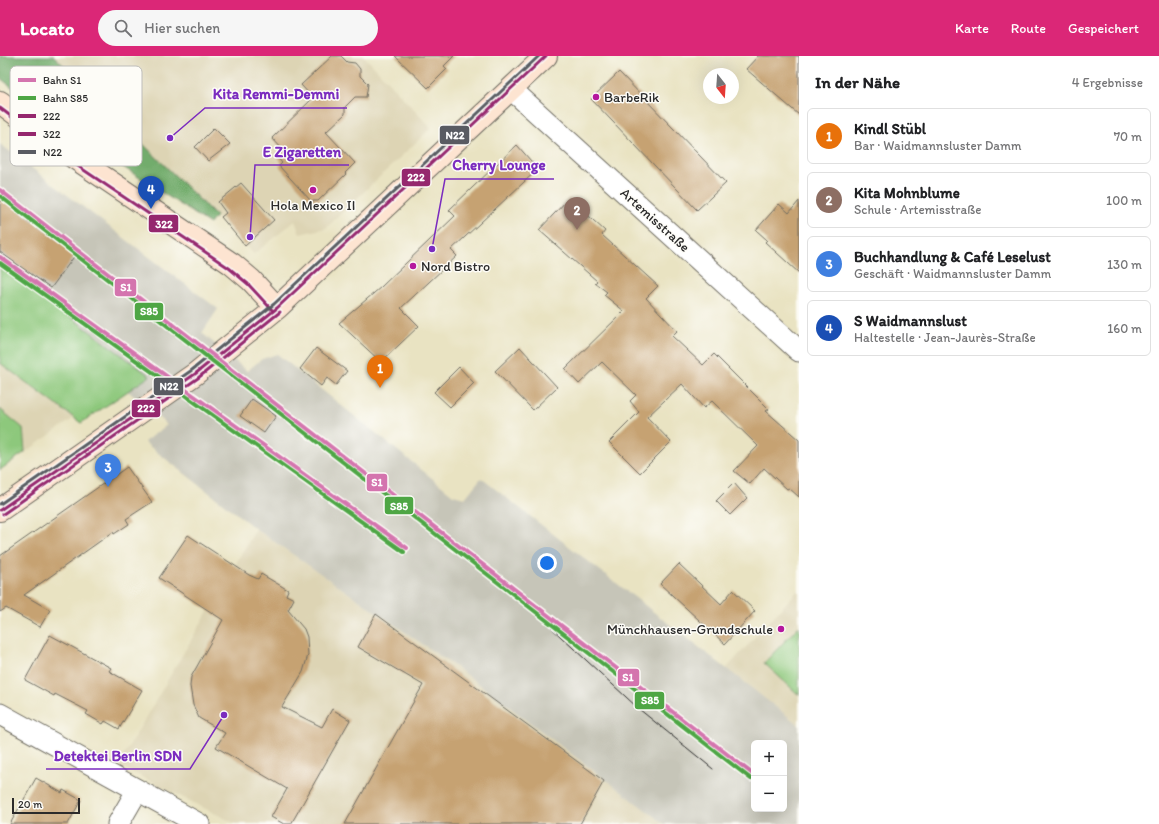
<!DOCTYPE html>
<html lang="de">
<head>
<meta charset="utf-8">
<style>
  :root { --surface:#fff; --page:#f6f6f6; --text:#202124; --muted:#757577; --line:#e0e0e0; --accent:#db2777 }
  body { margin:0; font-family:Itim,sans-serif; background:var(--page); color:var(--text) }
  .controls { position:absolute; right:12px; bottom:12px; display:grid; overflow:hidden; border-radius:6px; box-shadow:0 4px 16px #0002 }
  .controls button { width:36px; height:36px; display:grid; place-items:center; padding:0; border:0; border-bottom:1px solid var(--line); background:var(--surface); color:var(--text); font:20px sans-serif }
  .compass { position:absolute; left:703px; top:12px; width:36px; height:36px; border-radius:50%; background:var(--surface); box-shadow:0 4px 16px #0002; rotate:163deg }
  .scale { position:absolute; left:12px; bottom:10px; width:68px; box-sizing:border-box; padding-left:4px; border:2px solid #2b2b2b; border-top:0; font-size:11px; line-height:14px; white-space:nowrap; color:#2b2b2b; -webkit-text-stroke:3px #fdfcf7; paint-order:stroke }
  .you { position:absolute; left:547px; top:507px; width:14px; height:14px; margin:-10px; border:3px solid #fff; border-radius:50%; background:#1a73e8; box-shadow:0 0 0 6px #1a73e833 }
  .badge { display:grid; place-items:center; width:26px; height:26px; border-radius:50%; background:var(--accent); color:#fff; font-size:13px; font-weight:700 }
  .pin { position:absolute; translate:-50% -33px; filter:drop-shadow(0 1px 2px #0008) }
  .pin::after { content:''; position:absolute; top:21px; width:14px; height:12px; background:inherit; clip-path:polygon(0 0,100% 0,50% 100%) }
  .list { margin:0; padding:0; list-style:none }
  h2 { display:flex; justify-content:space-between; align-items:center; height:52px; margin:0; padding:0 16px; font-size:17px }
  h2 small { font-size:13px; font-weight:400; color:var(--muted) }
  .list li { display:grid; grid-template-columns:26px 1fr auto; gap:12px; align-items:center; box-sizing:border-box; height:56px; margin:0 8px 8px; padding:0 8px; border:1px solid var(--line); border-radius:6px }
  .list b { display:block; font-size:15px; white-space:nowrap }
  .list p { margin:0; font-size:13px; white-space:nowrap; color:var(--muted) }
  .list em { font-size:13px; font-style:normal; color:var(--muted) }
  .icon { flex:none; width:22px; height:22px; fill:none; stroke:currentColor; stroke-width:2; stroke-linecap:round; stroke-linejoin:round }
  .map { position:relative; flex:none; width:799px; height:768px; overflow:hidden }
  header { display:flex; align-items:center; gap:24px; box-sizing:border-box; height:56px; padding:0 20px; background:var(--accent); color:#fff }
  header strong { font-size:19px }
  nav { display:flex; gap:22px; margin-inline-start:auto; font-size:14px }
  .search { width:280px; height:36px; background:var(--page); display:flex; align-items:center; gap:10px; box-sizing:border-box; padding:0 14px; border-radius:22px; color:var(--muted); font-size:15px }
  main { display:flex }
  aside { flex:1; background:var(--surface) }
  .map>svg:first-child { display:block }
  .built { fill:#ddd4b4 }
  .industrial { fill:#c6c5b8; fill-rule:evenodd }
  .green { fill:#8dc87c; stroke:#5c7a54 }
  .forest { fill:#72ac6c; stroke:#4e6c4c }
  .building { fill:#c6a272 }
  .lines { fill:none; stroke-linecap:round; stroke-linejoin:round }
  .street-casing { stroke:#6e6b60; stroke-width:23 }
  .secondary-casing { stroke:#6e6b60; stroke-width:24 }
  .street { stroke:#fff; stroke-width:21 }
  .secondary { stroke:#fde4d1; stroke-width:22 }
  .tram { stroke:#2b2b2b; stroke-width:1 }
  .bus-1-casing { stroke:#fdfcf7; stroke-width:6 }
  .bus-2-casing { stroke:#fdfcf7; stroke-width:6 }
  .bus-3-casing { stroke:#fdfcf7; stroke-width:6 }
  .bus-1 { stroke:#95276e; stroke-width:3 }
  .bus-2 { stroke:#95276e; stroke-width:3 }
  .bus-3 { stroke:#595b62; stroke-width:3 }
  .rail-1-casing { stroke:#fdfcf7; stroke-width:7 }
  .rail-2-casing { stroke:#fdfcf7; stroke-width:7 }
  .rail-1 { stroke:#d474ae; stroke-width:4 }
  .rail-2 { stroke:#4ea644; stroke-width:4 }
  .poi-dot { fill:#b5179e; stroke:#fdfcf7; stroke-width:1.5 }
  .labels { text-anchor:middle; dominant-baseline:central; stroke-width:3; stroke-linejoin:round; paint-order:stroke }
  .poi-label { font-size:14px; fill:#2b2b2b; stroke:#fdfcf7; text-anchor:start }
  .street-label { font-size:14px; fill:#2b2b2b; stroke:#fdfcf7 }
  .key { fill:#fdfcf7; stroke:#bebdba; stroke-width:1 }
  .key-label { font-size:11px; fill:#2b2b2b }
  .leader { fill:none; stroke:#7b2cbf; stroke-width:1.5 }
  .callout-dot { fill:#7b2cbf; stroke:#fdfcf7; stroke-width:1.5 }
  .callout-label { font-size:15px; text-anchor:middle; font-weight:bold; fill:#7b2cbf; stroke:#fdfcf7; stroke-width:3; stroke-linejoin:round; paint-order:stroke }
  .line-badge { stroke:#fdfcf7; stroke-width:1.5 }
  .badge-label { font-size:11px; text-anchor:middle; font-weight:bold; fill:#fff }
</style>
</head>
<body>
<header>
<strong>Locato</strong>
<div class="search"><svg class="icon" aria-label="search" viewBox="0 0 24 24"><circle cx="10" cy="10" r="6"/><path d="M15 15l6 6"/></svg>Hier suchen</div>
<nav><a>Karte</a><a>Route</a><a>Gespeichert</a></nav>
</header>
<main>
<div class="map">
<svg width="799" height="768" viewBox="0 0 799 768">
  <rect width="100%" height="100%" fill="#fdfcf7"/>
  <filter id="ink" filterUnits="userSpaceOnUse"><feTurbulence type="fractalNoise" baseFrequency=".025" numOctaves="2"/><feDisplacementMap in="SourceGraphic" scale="8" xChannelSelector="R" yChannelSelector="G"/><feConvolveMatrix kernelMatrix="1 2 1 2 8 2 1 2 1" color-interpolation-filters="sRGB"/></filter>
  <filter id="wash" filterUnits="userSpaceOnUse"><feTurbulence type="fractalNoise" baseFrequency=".012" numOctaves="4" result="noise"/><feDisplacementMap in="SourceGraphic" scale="16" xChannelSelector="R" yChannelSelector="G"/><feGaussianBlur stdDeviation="0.9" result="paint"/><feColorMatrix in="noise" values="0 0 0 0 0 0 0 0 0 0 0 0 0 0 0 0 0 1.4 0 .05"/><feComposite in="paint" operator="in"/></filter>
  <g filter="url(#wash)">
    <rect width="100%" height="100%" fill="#e9e3c2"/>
    <path class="built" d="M54,0H364L431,72L326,172L300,178L295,165L254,198Z
      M0,307L74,362L0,414Z
      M256,473L467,619L664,768H236L118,709Z
      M799,533V669L726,613Z"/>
    <path class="industrial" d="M0,88L218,253L202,277L247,315L262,303L277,298L453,439L465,442L481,422L799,669V768H664L467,619L256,473L144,386L167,369L128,335L81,367L0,307ZM754,687H784V753H754Z"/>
    <path class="green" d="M0,209L150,320L81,367L0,307Z
      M0,353L23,372L25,396L0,414Z
      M799,570V639L764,607Z"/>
    <path class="forest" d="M0,0H54L216,160L210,168L73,78L0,22Z"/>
    <g id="blocks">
      <path class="building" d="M332,0H341L347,6L355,7L360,13V20L368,28L366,41H355L345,51V58L326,76L355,107L345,117L346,118L318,145H311L279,110L282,107L277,101L284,95L272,82L313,42L301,29Z
        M395,0H454L444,10L447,13L428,32Z
        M758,0H799V59L746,13Z
        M619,16L726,127L697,154L591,43Z
        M214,72L230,88L208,105L195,91Z
        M517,89L538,113L451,194L457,200L401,252L419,270L381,306L339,267L381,231L455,160L449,154Z
        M241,127L274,164L245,190L221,161L226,157L218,146Z
        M0,140L76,198L51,232L0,196Z
        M569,142L605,175L602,179L658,230L646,242L677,275L672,280L703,309L714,298L769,353L766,355L799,384V441L789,432L787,433L764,412L750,428L734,415L758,390L712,345L704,352L682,328L647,361L671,386L640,417L609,386L639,356L630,345L636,339L602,306L579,328L565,313L624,255L604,239L607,236L595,227L597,225L539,174Z
        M799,145V217L765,186L767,184L756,174L779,148L789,157Z
        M520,291L557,331L533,354L495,315Z
        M316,292L347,315L336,329L327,322L321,330L300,313Z
        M459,311L474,327L450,351L434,336Z
        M252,343L276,360L264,377L240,360Z
        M127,411L152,446L126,463L129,468L114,478L113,476L24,539L50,554L40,571L6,552L0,556V500Z
        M734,427L747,442L730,459L716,445Z
        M188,479L249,519L258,523L261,518L288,534L286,539L294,543L288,554L304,573L307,581L308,599L303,616L282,651L322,671L332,653L350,664L291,768H284L271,761L287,733L216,691L225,677L199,662L193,649L190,630L191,621L223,564L159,522Z
        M679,508L721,548L733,534L755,555L725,588L660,528Z
        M376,558L604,725L580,768H345L423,629L358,591Z
        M50,579L111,612L109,615L142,634L119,673L105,665L103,668L86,658L88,655L55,638L54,640L25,624Z
        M36,722L62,737L63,734L81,744L68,768H10Z"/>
    </g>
  </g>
  <g filter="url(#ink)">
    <use href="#blocks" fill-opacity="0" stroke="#6e6b60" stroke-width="1"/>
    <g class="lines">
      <defs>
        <path id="street" d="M511,33L799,295
          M0,658L199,768
          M118,768L137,735"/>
        <path id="secondary" d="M0,46L69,98L232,208L251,224L277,252
          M0,454L195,318L277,252L546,0"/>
      </defs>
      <use href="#street" class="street-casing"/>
      <use href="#secondary" class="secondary-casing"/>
      <use href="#street" class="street"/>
      <use href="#secondary" class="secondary"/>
      <path class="tram" d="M481,507L639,653L713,713"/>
      <defs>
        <path id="bus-1" d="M0,454L195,318L277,252L546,0"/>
        <path id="bus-2" d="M0,52L66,102L229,212L248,228L273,255
          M3,458L198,322L280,256"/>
        <path id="bus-3" d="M0,448L192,314L274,248L539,0"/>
      </defs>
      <use href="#bus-1" class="bus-1-casing"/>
      <use href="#bus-2" class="bus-2-casing"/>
      <use href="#bus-3" class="bus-3-casing"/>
      <use href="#bus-1" class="bus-1"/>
      <use href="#bus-2" class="bus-2"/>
      <use href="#bus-3" class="bus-3"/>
      <defs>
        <path id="rail-1" d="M0,134L754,719
          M0,201L407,492"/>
        <path id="rail-2" d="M0,140L751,723
          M0,207L404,496"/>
      </defs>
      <use href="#rail-1" class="rail-1-casing"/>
      <use href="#rail-2" class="rail-2-casing"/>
      <use href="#rail-1" class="rail-1"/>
      <use href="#rail-2" class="rail-2"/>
    </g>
  </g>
  <g class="poi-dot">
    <circle cx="596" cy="41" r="4"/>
    <circle cx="313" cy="134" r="4"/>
    <circle cx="413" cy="210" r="4"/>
    <circle cx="781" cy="573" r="4"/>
  </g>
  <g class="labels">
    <g class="poi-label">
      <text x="604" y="41">BarbeRik</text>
      <text x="313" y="149" text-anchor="middle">Hola Mexico II</text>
      <text x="421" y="210">Nord Bistro</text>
      <text x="773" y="573" text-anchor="end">Münchhausen-Grundschule</text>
    </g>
    <g class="street-label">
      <text transform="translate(655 164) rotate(42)">Artemisstraße</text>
    </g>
  </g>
  <rect x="10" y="10" width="132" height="100" rx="6" class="key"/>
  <rect x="18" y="22" width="18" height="4" fill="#d474ae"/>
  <rect x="18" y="40" width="18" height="4" fill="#4ea644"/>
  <rect x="18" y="58" width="18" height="4" fill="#95276e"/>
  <rect x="18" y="76" width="18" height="4" fill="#95276e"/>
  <rect x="18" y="94" width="18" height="4" fill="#595b62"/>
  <g class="key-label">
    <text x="43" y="28">Bahn S1</text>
    <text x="43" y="46">Bahn S85</text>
    <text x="43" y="64">222</text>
    <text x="43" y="82">322</text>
    <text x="43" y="100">N22</text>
  </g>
  <path class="leader" d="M170 82L205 52H347M250 181L255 109H349M432 193L445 123H554M224 659L190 713H46"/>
  <g class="callout-dot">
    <circle cx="170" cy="82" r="4"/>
    <circle cx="250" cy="181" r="4"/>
    <circle cx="432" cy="193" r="4"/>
    <circle cx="224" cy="659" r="4"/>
  </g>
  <g class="callout-label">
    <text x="276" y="43">Kita Remmi-Demmi</text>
    <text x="302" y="101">E Zigaretten</text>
    <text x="499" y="114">Cherry Lounge</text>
    <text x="118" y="705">Detektei Berlin SDN</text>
  </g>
  <g class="line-badge">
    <rect x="439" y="69" width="31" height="20" rx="4" fill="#595b62"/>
    <rect x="401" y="112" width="30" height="19" rx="4" fill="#95276e"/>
    <rect x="148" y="158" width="31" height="19" rx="4" fill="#95276e"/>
    <rect x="114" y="222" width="23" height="19" rx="4" fill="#d474ae"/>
    <rect x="134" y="246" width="30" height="19" rx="4" fill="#4ea644"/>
    <rect x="153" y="321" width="31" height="19" rx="4" fill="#595b62"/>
    <rect x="131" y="343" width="30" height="19" rx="4" fill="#95276e"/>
    <rect x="366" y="417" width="22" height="19" rx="4" fill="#d474ae"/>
    <rect x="384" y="440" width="30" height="19" rx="4" fill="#4ea644"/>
    <rect x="617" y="612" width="23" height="19" rx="4" fill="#d474ae"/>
    <rect x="634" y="635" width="31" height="19" rx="4" fill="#4ea644"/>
  </g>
  <g class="badge-label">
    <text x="455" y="83">N22</text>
    <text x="416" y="125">222</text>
    <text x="164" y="172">322</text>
    <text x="126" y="235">S1</text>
    <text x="149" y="259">S85</text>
    <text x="169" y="334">N22</text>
    <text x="146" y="356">222</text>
    <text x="377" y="430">S1</text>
    <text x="399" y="454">S85</text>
    <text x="628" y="625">S1</text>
    <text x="650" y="648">S85</text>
  </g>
</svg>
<div class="controls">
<button>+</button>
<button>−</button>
</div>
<svg class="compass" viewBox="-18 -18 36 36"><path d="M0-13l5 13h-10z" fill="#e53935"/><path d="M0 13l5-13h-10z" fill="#757577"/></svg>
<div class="scale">20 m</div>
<div class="you"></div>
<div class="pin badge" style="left:380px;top:332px;background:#e8710a">1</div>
<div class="pin badge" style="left:577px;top:174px;background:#8d6e63">2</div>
<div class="pin badge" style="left:108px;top:431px;background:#3f7fe0">3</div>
<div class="pin badge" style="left:151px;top:153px;background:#1a4fb4">4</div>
</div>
<aside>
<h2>In der Nähe<small>4 Ergebnisse</small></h2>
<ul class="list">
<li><span class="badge" style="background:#e8710a">1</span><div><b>Kindl Stübl</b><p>Bar · Waidmannsluster Damm</p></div><em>70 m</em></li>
<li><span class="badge" style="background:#8d6e63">2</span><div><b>Kita Mohnblume</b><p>Schule · Artemisstraße</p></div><em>100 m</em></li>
<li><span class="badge" style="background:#3f7fe0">3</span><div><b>Buchhandlung &amp; Café Leselust</b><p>Geschäft · Waidmannsluster Damm</p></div><em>130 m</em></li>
<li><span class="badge" style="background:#1a4fb4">4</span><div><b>S Waidmannslust</b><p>Haltestelle · Jean-Jaurès-Straße</p></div><em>160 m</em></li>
</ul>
</aside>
</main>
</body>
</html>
